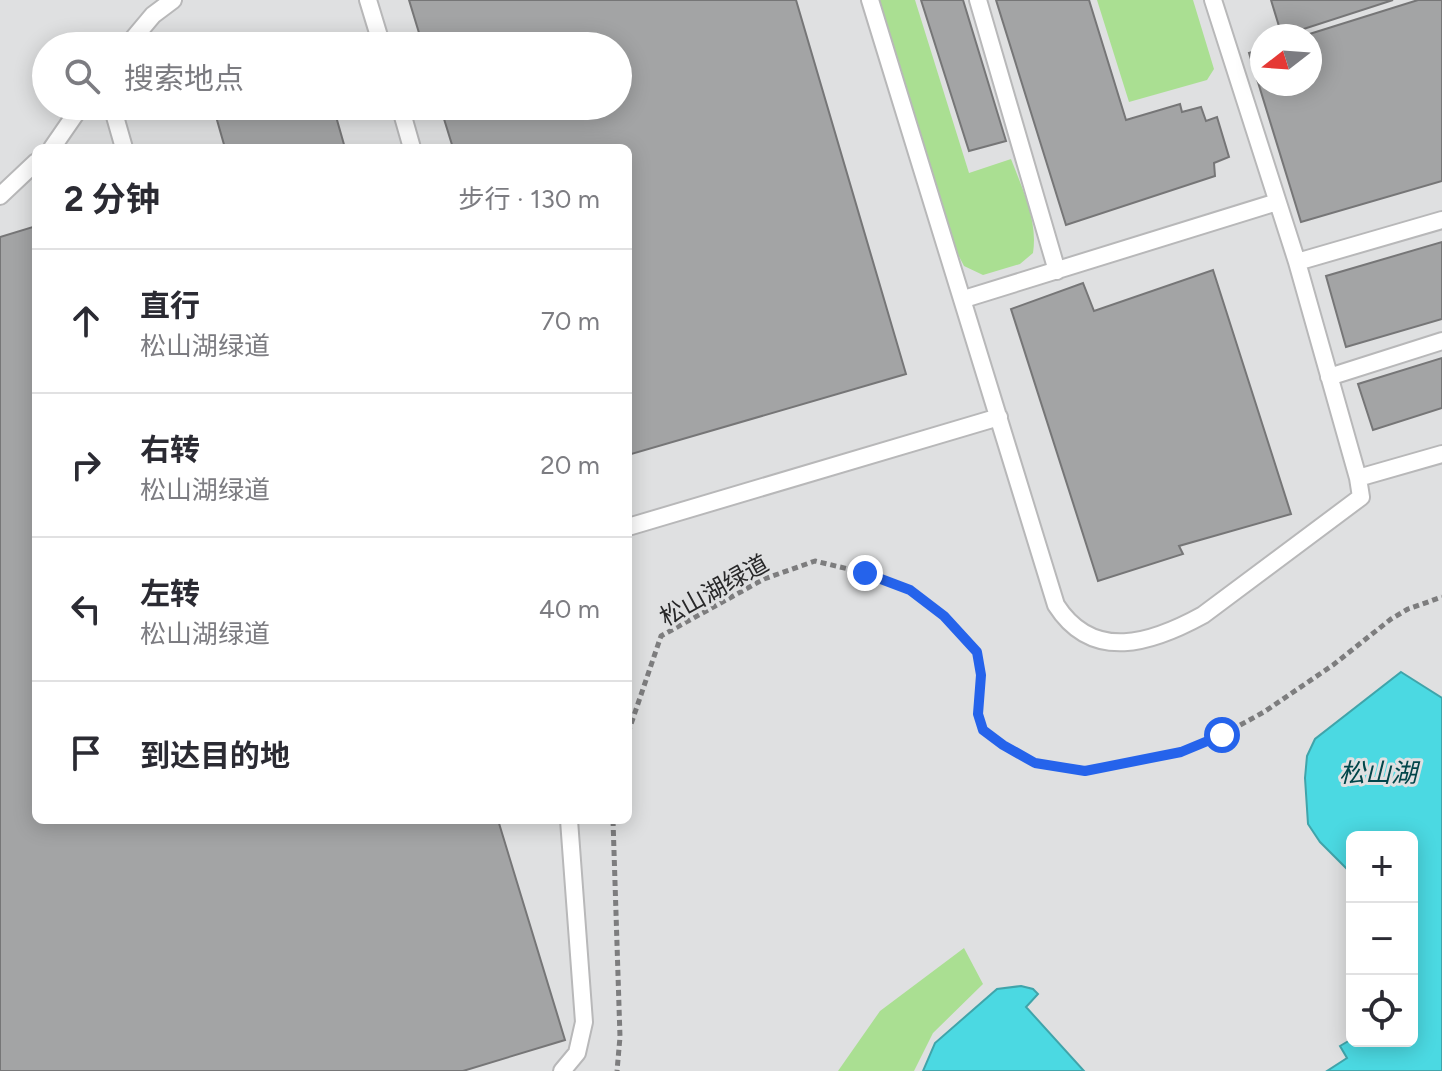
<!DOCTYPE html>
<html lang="zh">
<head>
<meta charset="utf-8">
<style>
  :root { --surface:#fff; --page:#f2f2f3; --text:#2b2b33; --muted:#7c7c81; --line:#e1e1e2 }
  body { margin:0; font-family:Figtree,"Noto Sans SC",sans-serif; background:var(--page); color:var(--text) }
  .controls { position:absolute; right:24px; bottom:24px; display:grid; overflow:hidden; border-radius:12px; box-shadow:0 4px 20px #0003 }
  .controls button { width:72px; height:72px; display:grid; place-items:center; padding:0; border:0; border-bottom:2px solid var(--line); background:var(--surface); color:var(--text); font:40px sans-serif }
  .compass { position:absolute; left:1250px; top:24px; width:72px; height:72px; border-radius:50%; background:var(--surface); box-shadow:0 4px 20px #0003; rotate:253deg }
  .stop { position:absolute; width:24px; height:24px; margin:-18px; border:6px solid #2563eb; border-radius:50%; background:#fff }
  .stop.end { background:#2563eb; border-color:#fff; box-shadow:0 2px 8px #0008 }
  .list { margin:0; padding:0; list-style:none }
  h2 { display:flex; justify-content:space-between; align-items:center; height:104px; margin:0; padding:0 32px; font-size:34px }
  h2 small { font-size:26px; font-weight:400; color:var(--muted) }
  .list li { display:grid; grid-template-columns:52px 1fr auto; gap:24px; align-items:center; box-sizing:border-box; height:144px; padding:0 32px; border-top:2px solid var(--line) }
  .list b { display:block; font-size:30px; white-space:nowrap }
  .list p { margin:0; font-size:26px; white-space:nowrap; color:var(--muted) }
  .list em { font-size:26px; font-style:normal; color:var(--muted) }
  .icon { flex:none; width:44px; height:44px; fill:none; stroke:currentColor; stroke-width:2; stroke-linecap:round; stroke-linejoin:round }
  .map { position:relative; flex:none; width:1442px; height:1071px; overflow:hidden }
  .search { position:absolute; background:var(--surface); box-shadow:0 4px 20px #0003; left:32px; top:32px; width:600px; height:88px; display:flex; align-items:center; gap:20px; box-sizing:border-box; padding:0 28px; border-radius:44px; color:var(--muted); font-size:30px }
  .panel { position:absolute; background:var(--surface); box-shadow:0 4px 20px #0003; left:32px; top:144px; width:600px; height:680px; border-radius:12px }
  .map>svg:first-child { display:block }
  .green { fill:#aadf92 }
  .water { fill:#4bd9e2; stroke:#40a4aa; stroke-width:2 }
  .building { fill:#a3a4a5; stroke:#767677; stroke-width:2 }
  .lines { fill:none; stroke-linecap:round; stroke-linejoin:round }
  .lane-casing { stroke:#b8b8b9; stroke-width:20 }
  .path { stroke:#7d7d7e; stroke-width:5; stroke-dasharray:6 4; stroke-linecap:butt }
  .lane { stroke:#fff; stroke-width:16 }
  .route { stroke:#2563eb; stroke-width:10 }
  .labels { text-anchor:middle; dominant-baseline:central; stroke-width:6; stroke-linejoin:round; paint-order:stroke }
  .street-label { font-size:24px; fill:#282829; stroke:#dfe0e1 }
  .water-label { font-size:26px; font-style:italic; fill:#014549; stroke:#dfe0e1 }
</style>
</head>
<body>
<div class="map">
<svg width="1442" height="1071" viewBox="0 0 1442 1071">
  <rect width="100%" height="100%" fill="#dfe0e1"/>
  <path class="green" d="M878,0H915L969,173L1011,159C1023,190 1038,221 1033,253L1020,264L983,275L964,266L950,239Z
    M1097,0H1193L1214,69L1207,80L1129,102Z
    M964,948L983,984L933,1033L914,1071H838L880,1011Z"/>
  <path class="water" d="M1401,672L1442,698V1071H1327L1347,1058L1340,1046L1352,1039V1041H1412V837H1352V874L1320,842L1308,824L1305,778L1307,756L1315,739Z
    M1021,986L1033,989L1038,994L1026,1007L1084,1071H923L935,1043L997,989Z"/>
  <path class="building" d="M409,0H796L906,374L628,455V148H453L440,106H618V46H423Z
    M921,0H963L1006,141L969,151Z
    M996,0H1089L1126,120L1180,104L1182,112L1201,107L1206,121L1217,117L1229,157L1214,163L1215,176L1066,225Z
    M1271,0H1393L1282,36Z
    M1418,0H1442V181L1301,222L1249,53L1262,49V84H1310V36H1303Z
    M213,106H333L345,148H225Z
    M36,226V820H498L565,1040L463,1071H0V237Z
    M1442,242V319L1346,347L1326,276Z
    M1213,270L1291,514L1179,546L1183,554L1098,581L1011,309L1083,283L1094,311Z
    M1442,358V408L1373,430L1358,384Z"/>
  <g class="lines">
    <defs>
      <path id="lane" d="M368,0L382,46
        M870,0L1056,605C1093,663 1152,643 1203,615L1361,497L1358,478
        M978,0L1057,271
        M1213,0L1297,262L1358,478L1442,454
        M127,46L153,15L173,0
        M112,106L124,148
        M400,106L412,148
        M52,148L81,106
        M0,196L36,162
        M1297,262L1442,220
        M964,299L1277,202
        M1329,377L1442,341
        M628,527L999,417
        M562,1071L577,1053L584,1022L569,820"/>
    </defs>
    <use href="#lane" class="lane-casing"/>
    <path class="path" d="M628,733L661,636L764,579L815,561L865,573L910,590L944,616L977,652L981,675L978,714L983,730L1003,745L1035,763L1085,771L1181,752L1222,735L1264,712L1333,665L1391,619L1408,609L1442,597
      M613,820L620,1037L617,1071"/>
    <use href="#lane" class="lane"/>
  </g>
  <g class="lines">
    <path class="route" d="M865,573L910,590L944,616L977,652L981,675L978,714L983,730L1003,745L1035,763L1085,771L1181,752L1222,735"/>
  </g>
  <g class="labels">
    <g class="street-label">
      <text transform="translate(714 590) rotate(-29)">松山湖绿道</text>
    </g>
    <g class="water-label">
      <text x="1378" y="773">松山湖</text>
    </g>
  </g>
</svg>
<div class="controls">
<button>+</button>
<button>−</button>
<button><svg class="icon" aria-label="locate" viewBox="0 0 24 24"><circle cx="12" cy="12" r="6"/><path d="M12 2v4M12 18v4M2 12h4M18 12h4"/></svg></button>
</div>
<svg class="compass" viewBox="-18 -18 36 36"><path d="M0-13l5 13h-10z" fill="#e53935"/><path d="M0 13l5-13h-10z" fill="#7c7c81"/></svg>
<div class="stop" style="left:1222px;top:735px"></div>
<div class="stop end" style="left:865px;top:573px"></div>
<div class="search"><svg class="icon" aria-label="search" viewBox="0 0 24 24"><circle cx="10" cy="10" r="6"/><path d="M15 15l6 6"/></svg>搜索地点</div>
<section class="panel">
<h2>2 分钟<small>步行 · 130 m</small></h2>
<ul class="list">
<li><svg class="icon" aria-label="ahead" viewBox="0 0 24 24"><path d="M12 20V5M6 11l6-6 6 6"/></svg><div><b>直行</b><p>松山湖绿道</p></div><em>70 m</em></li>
<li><svg class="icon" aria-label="right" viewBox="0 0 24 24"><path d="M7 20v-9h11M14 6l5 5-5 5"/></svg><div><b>右转</b><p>松山湖绿道</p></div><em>20 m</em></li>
<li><svg class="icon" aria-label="left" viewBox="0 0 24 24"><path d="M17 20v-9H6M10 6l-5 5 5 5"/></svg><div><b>左转</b><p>松山湖绿道</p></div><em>40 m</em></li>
<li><svg class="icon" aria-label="arrive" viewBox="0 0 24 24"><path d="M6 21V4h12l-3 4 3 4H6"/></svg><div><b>到达目的地</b></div></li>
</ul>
</section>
</div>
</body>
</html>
